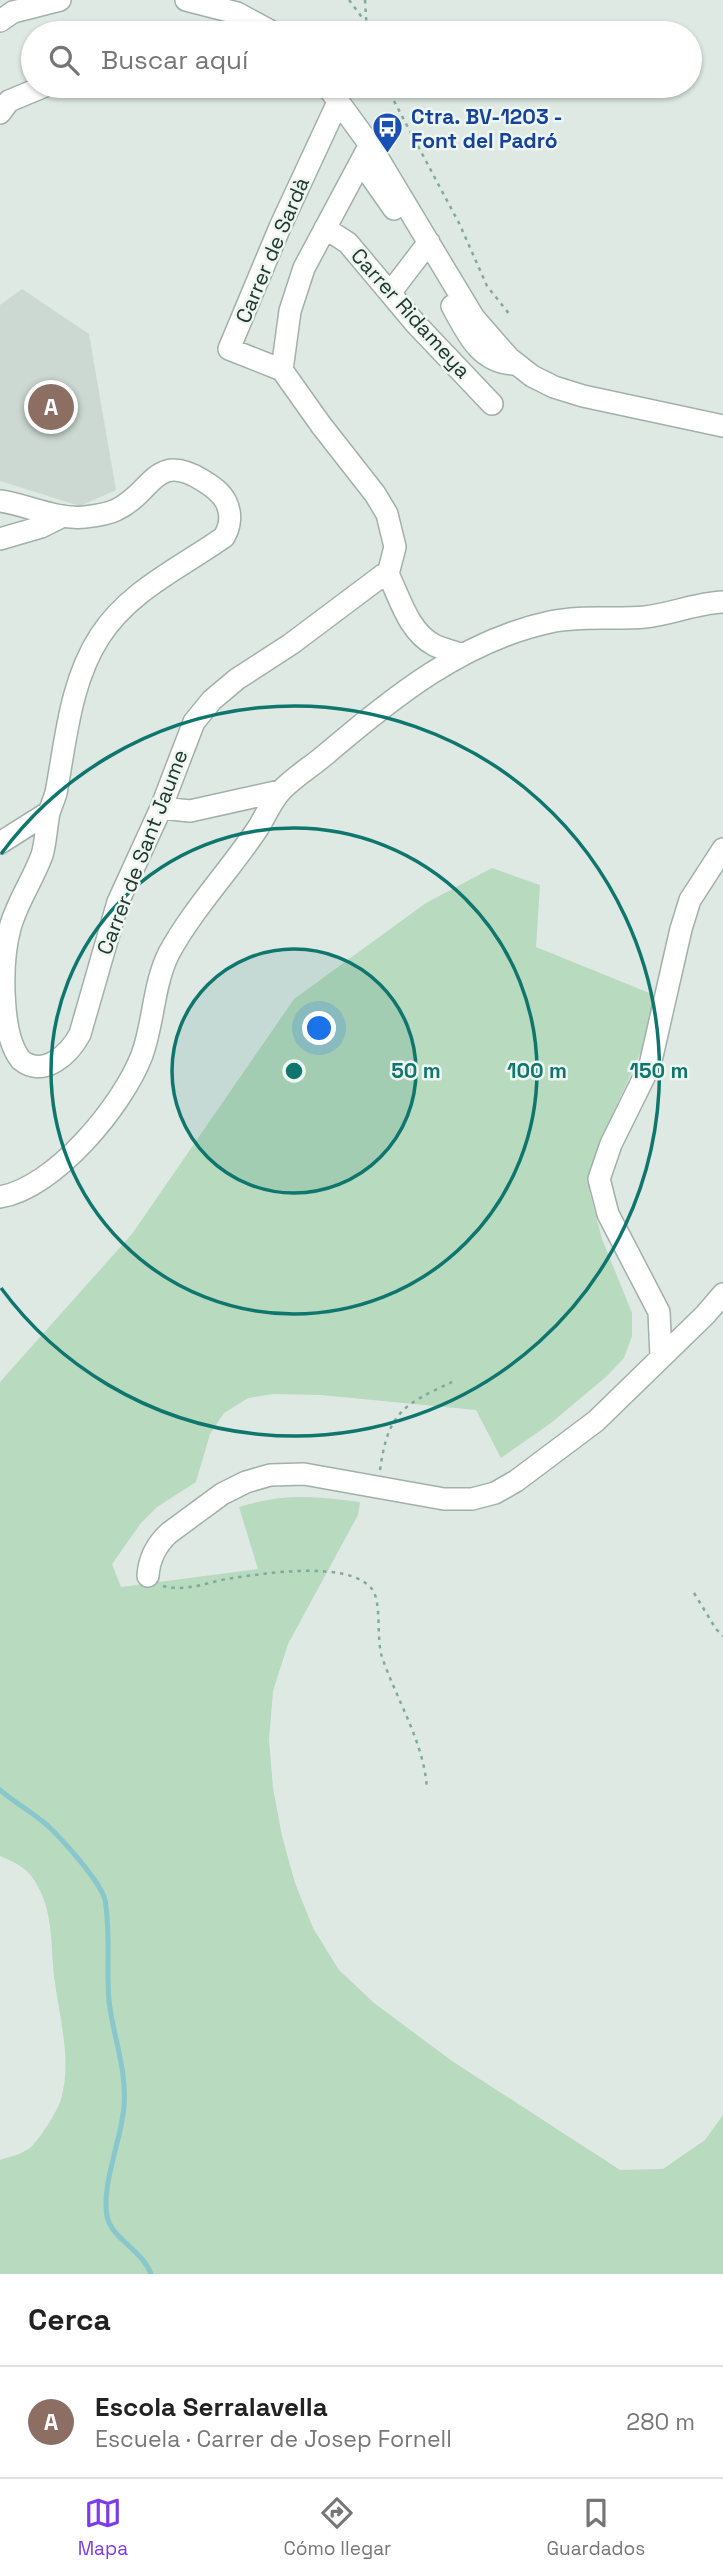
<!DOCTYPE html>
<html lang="es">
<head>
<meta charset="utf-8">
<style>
  :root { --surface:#fff; --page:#f6f6f6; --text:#222; --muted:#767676; --line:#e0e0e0; --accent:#7c3aed }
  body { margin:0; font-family:"Space Grotesk",sans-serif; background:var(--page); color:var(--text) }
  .you { position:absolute; left:320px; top:1029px; width:24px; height:24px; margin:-18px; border:5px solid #fff; border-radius:50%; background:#1a73e8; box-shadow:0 0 0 10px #1a73e833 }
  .badge { display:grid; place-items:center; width:46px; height:46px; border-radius:50%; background:var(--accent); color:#fff; font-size:23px; font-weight:700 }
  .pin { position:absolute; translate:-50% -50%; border:4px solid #fff; box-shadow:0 2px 7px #0006 }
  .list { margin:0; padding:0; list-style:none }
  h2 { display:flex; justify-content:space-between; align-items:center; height:91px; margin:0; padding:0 28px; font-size:30px }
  h2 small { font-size:23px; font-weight:400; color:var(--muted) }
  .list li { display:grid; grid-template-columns:46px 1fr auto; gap:21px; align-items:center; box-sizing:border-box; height:112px; padding:0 28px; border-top:2px solid var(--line) }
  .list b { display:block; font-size:26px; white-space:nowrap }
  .list p { margin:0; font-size:23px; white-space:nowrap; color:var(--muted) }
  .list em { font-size:23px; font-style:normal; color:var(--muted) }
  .icon { flex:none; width:38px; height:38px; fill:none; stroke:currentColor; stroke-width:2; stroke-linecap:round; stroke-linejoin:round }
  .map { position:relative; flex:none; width:723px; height:2274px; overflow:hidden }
  .search { position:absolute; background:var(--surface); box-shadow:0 2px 5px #0004; left:21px; right:21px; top:21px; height:77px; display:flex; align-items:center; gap:18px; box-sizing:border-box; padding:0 24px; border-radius:38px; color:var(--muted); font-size:26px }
  .sheet { height:203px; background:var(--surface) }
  nav { display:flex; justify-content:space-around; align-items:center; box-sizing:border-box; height:98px; border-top:2px solid var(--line); background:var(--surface); font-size:19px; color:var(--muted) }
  nav a { display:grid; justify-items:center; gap:4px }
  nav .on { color:var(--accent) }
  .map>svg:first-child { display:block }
  .built { fill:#ccd9d2 }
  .green { fill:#b8dabe }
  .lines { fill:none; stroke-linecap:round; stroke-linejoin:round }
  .stream { stroke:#88c7cc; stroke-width:5 }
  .minor-casing { stroke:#a1b0a9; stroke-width:24 }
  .path { stroke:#80ab9a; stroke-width:2.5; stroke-dasharray:3.5 5; stroke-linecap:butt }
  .minor { stroke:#fff; stroke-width:21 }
  .ring { fill:none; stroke:#0f766e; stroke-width:3.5 }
  .labels { text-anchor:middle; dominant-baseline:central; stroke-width:5; stroke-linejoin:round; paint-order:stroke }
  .transit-label { font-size:21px; font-weight:bold; fill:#164399; stroke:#eef6f1; text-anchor:start }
  .street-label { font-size:21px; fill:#20382f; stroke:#eef6f1 }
  .centre { fill:#0f766e; stroke:#eef6f1; stroke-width:3.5 }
  .ring-label { font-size:21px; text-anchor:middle; font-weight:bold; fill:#0f766e; stroke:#eef6f1; stroke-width:5; stroke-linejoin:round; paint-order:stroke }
</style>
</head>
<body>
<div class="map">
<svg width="723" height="2274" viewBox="0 0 723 2274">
  <rect width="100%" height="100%" fill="#dee9e3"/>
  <path class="built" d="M22,289L89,334L116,490L80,506L0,481V305Z"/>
  <path class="green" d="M492,868L540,885L536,947L654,995L645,1043L609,1122L590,1194L602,1239L632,1313V1336L624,1358L607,1376L551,1423L501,1458L476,1410L321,1395L273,1394L248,1398L224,1413L210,1434L196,1482L157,1507L141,1523L112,1564L121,1587L258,1569L239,1507C285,1493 313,1496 360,1502L358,1515L288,1644L273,1691L269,1739L273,1788L282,1836L295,1883L313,1928L339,1970L374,2003L452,2061L620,2170L663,2169L705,2140L723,2115V2274H0V2160C9,2157 22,2154 30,2148C39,2140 58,2111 61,2099C72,2061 60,2021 55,1983C50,1948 55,1911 34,1880C26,1867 14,1862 0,1856V1382L132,1234L294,999L426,903Z"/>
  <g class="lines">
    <path class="stream" d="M0,1790C15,1803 32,1812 47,1825C61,1838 101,1882 105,1900C111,1933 106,1967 109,2001C113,2036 127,2069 124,2106C122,2138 101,2185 107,2216C112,2240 142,2249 151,2274"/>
    <defs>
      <path id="minor" d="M186,0L237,13L274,33
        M0,21L13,12L60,0
        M327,86L370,145L474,318L509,358L532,376L554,387L583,396L723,426
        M0,113L9,101L45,86
        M361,162L394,209
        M325,228L348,243L416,324L492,404
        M390,293L429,242
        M452,306C467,333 479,362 513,364
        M282,370L321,425L375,494L387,514L395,547L388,574C400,598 408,631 434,645C442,649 452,651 461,654
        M282,370L229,349L280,227L339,100
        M282,370L290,311L304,268L366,152
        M0,501C28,505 56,520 85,517C94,516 108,514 116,510C153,493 154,451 202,480C212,486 221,492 226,502C232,514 230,527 224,537C180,568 130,590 100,636C70,682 66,740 56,793C54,800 51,806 49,813C46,827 46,842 42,855C33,880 17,902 10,928C1,961 0,1035 21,1060C44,1079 70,1053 80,1034L118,902L161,808L194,722L212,700L237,679L291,644L383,575L388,574
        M0,539L41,527L63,516
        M161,808L190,811L280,791
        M0,843L49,812
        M0,1197C55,1188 123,1105 142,1055C154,1022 153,985 169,953C193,909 230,870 258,828C265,817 271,802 280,792C291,779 311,767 325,755C392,698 462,641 550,622C582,615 614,620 645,617C672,614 696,603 723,602
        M661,1357L659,1312L608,1214L599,1179L611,1144L650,1065L681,929L690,900L723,849
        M148,1576C149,1559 157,1544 169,1533L222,1494L246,1482L270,1475L304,1474L444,1499H472L495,1493L516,1481L596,1421L705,1315L723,1294"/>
    </defs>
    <use href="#minor" class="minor-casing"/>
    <path class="path" d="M349,0L364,20
      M365,0L367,33
      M386,86L460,225L487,286L510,315
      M380,1470C388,1412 403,1405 452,1382
      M163,1586C185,1592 205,1583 227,1579C260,1574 348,1559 372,1589C382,1602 376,1639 382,1657C397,1701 424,1742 427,1789
      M694,1593L716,1629L723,1636"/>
    <use href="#minor" class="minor"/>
  </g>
  <circle cx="294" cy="1071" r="122" fill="#0f766e" fill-opacity=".12"/>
  <g class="ring">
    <circle cx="294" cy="1071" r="122"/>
    <circle cx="294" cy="1071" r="243"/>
    <path d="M1 854A365 365 0 1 1 1 1288"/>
  </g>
  <defs>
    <symbol id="bus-pin" viewBox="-11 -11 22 30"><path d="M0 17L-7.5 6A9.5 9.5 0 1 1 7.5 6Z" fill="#1a4fb4" stroke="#eef6f1"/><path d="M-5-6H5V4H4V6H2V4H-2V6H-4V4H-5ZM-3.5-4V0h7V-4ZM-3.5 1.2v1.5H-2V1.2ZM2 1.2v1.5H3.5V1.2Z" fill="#fff"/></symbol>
  </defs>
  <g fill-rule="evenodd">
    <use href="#bus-pin" x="370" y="110" width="35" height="47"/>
  </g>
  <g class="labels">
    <g class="transit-label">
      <text x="411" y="116">Ctra. BV-1203 -<tspan x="411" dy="24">Font del Padró</tspan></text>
    </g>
    <g class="street-label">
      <text transform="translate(272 250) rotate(-67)">Carrer de Sardà</text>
      <text transform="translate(411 313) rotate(48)">Carrer Ridameya</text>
      <text transform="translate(142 852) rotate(-69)">Carrer de Sant Jaume</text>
    </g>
  </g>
  <circle cx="294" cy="1071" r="10" class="centre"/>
  <g class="ring-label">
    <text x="416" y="1078">50 m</text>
    <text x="537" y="1078">100 m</text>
    <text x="659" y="1078">150 m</text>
  </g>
</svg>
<div class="you"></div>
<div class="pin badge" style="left:51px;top:407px;background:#8d6e63">A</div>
<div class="search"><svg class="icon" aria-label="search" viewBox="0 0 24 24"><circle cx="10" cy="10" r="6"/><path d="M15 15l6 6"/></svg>Buscar aquí</div>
</div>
<section class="sheet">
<h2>Cerca<small></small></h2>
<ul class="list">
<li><span class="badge" style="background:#8d6e63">A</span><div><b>Escola Serralavella</b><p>Escuela · Carrer de Josep Fornell</p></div><em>280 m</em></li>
</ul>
</section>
<nav>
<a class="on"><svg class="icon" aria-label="map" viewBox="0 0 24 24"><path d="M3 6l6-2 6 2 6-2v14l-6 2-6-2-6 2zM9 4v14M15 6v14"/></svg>Mapa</a>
<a><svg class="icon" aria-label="directions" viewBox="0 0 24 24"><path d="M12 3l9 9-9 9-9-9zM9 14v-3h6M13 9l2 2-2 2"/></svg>Cómo llegar</a>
<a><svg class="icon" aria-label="saved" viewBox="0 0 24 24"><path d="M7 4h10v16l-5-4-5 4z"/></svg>Guardados</a>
</nav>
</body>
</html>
